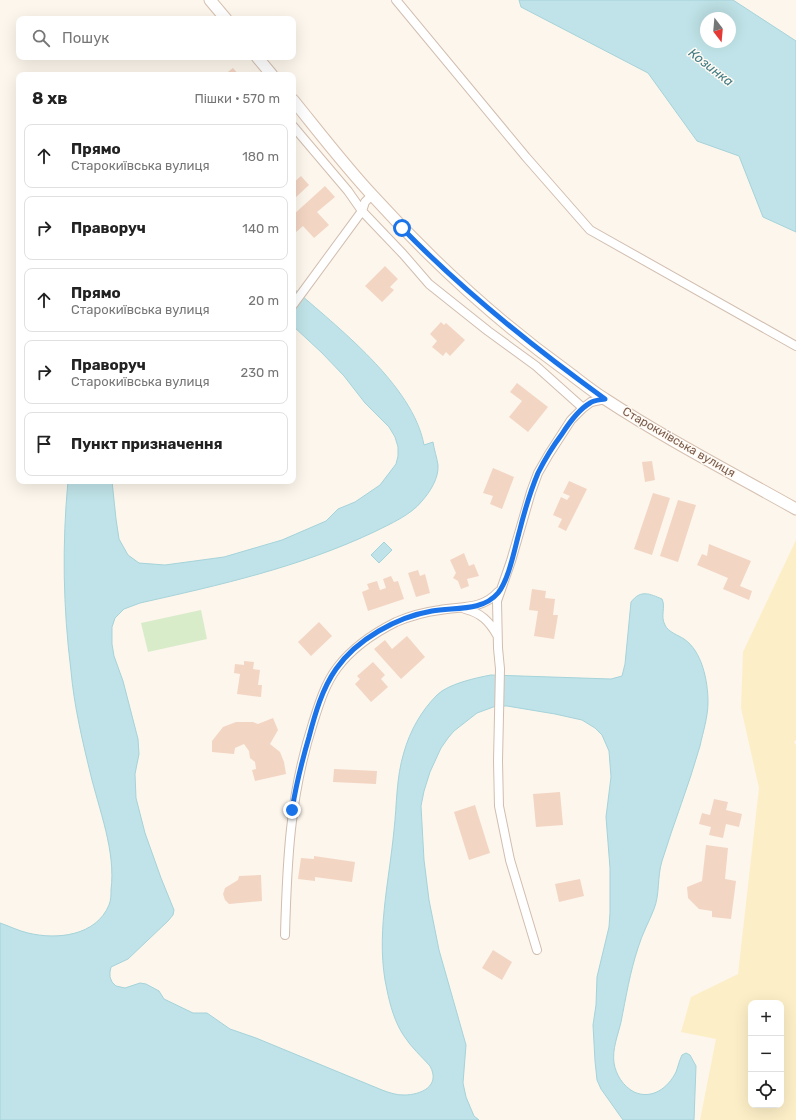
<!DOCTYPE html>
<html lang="uk">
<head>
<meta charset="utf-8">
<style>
  :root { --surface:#fff; --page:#f2f2f2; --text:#222; --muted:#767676; --line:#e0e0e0 }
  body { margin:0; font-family:Rubik,sans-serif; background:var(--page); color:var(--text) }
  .controls { position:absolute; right:12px; bottom:12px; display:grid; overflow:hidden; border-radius:8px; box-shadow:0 4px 16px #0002 }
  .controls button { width:36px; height:36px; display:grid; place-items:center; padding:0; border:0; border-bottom:1px solid var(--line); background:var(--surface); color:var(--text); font:20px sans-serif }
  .compass { position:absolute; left:700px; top:12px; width:36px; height:36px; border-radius:50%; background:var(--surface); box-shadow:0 4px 16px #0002; rotate:164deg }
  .stop { position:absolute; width:12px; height:12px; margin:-9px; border:3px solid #1a73e8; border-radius:50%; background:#fff }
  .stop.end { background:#1a73e8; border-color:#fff; box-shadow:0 1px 4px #0008 }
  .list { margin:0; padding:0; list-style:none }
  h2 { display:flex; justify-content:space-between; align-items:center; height:52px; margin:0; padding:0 16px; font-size:17px }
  h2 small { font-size:13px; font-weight:400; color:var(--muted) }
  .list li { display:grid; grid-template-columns:26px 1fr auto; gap:12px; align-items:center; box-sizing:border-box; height:64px; margin:0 8px 8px; padding:0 8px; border:1px solid var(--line); border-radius:8px }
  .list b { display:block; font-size:15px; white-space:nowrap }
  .list p { margin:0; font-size:13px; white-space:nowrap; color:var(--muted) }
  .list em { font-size:13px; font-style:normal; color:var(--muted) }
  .icon { flex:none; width:22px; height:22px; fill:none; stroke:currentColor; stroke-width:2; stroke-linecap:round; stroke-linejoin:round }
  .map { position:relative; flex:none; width:796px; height:1120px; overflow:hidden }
  .search { position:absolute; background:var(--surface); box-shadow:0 4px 16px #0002; left:16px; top:16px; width:280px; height:44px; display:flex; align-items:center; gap:10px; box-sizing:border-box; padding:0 14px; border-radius:8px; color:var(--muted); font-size:15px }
  .panel { position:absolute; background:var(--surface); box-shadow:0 4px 16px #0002; left:16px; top:72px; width:280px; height:412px; border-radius:8px }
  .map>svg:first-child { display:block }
  .green { fill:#d8ecc9 }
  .sand { fill:#fcefc7; fill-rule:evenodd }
  .water { fill:#bfe3e8; stroke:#a5d3da; fill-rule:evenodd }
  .building { fill:#f3d5c3 }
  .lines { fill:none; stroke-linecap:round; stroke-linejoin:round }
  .street-casing { stroke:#d1beb0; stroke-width:10 }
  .secondary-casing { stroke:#d6c0b0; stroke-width:13 }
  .street { stroke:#fff; stroke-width:8 }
  .secondary { stroke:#fff; stroke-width:11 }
  .route { stroke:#1a73e8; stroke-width:5 }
  .labels { text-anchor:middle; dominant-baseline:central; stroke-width:3; stroke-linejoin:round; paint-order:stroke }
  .street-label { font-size:12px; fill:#7a5c4d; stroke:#fffaf3 }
  .water-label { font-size:13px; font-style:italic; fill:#437c86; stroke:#fffaf3 }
</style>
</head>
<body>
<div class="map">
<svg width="796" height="1120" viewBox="0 0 796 1120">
  <rect width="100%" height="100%" fill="#fdf6ec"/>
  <path class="green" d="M201,610L207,639L148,652L141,623Z"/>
  <path class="sand" d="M796,540V740L794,742L796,745V1120H700L716,1039L681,1032L691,997L738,974L759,788L741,708L743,652ZM751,1003H781V1105H751Z"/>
  <path class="water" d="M519,0H733L796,41V232L763,217L739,156L697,141L648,73L521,7ZM706,18H730V42H706Z
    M293,288C337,327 413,385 424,445L433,442C434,449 437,458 438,465C439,478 430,492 422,501C411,515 390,524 374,532C300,567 220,585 140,603L124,609L115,618L112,627V644L114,656L123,681L138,739L139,754L135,774L136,798L145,833L161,878L174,910L173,915L168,921L128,959L111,967L110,972V977L112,982L116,986L125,988L140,983L146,984L159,991L164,999L193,1013H207L230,1029L256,1038L382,1090C390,1093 396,1095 404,1095C421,1095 441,1086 430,1066C421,1056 411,1047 404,1036C395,1023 390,1005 387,990C375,938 389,883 394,830C397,804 396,778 404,752C410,731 421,711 437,695C448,684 475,678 491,675L611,679L622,676L625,664L631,602C641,589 650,594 662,599C666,607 660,616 665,625C668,632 678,635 684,639C702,651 708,681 708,702C708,717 703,732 700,746C689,785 674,822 662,861C657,877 660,894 654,909C649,922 642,934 638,948C630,972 626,997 621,1022C618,1035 612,1049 614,1063C616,1075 623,1086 634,1092C652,1100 668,1088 676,1072C678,1067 679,1061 682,1055L686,1053L690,1055L696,1066L694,1120H623L601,1089L597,1080L595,1061L593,1025L596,1005L597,977L609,927L610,913V868L606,817L611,777L609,751L602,735L595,728L582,720L555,714L507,706H496L477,713L454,731L448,738L441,748L430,772L424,791L421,806L424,860L429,900L439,950L466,1045L463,1083L466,1097L474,1116L479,1120H0V923C9,926 19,931 28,933C57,940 96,936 109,905C111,900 111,895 111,890C116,851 99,810 90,772C82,739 74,705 71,671C63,607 62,545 68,481H112L116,519L119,539L128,555L139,563L165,565L224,557L282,540L326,521L338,509L355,502L380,485L396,464L398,456V447L395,437L389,427L365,403L344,376L322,353L293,326Z
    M384,542L392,550L379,563L371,555Z"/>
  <path class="building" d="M233,68L239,75H224Z
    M301,176L309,185L293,200V183Z
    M325,186L335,197L317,212L329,225L314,238L303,226L295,233L293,231V215Z
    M385,266L398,279L390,287L394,290L382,302L365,286Z
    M441,322L444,325L446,323L465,340L450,356L446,352L443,356L432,347L437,341L430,334Z
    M517,383L548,407L528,432L509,417L522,401L510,392Z
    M652,461L655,480L645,482L642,462Z
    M493,468L514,477L502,509L490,504L493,496L483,493Z
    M569,481L587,489L566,531L558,527L562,519L553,515L561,497L567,500L570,496L563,493Z
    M653,493L670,498L652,555L634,549Z
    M678,500L696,505L678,562L660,556Z
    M709,544L751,561L740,586L752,591L749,600L723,589L728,578L697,565L702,554L707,556Z
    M464,553L469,566L474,564L479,576L467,579L469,586L461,589L458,581L453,578L456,573L450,560Z
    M418,570L420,576L425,574L430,593L416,597L408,573Z
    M391,576L394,582L398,581L404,599L368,611L362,592L369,589L367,584L377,581L380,590L386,588L383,579Z
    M532,589L546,591L545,598L555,599L553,615H558L554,639L534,636L538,611L529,610Z
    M319,622L332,636L311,656L298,642Z
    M407,636L425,657L401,679L374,649L385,640L392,649Z
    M244,661L254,662L253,669L260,670L258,685H262L261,697L237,694L240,674L234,673L235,664L244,665Z
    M373,662L385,675L381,679L388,687L371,702L355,684L360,679L357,676Z
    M273,718L278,730L270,744L280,752L284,762L286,774L255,781L252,770L256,769L255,762L250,758L249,751L244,744L235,748L234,754L212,752V741L223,727L236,722H253L258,724Z
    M334,769L377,771L376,784L333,782Z
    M560,792L563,825L536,827L533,794Z
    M714,799L728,802L726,810L742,814L739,827L726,824L723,838L709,835L711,827L699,824L702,813L710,815Z
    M475,805L490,853L469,860L454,812Z
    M706,845L728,848L725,879L736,881L731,919L712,917V911L699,909L688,898L687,887L702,881Z
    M314,856L355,862L352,882L315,877V881L298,879L301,858L314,859Z
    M261,875L262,901L229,904L225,900L223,894L225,888L238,880L239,876Z
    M580,879L584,896L559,902L555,884Z
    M493,950L512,962L502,980L482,968Z"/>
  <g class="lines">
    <defs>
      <path id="street" d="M396,0L526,157L590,230L796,346
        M293,126L348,191L362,211L403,254L429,284L488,331L536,366L583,408
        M293,305L362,211L365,202L372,195
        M465,609C481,613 489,621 497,635
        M285,935C287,861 290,794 313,723C319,704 325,684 337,668C352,648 374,633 396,622C410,616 425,612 440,610C461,606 482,610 498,592
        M537,950L510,860L499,806L498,761L500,669L498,648L497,601L511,561L531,492L538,473L549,454L571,420L583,408L591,402L605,399"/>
      <path id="secondary" d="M210,0L226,19
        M257,57L272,75
        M293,100C319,132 345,166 373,196C432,261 497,321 568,372C580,381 592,391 605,399C666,439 732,473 796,509"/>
    </defs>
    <use href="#street" class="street-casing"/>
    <use href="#secondary" class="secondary-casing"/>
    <use href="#street" class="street"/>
    <use href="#secondary" class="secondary"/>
  </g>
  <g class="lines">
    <path class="route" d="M292,810C296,785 302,761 309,737C315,714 322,689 336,669C357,639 397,617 432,611C454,607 482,612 498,593C509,579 514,551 519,533C524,513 530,492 538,473C545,459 553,446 562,434C569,423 578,410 590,403C594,400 600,400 605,399C533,347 464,292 402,228"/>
  </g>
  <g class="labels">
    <g class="street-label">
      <text transform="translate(679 442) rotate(30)">Старокиївська вулиця</text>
    </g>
    <g class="water-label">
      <text transform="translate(711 67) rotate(38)">Козинка</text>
    </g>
  </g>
</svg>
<div class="controls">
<button>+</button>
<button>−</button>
<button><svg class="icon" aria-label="locate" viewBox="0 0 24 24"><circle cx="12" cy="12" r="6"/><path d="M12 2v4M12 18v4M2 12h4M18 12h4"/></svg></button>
</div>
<svg class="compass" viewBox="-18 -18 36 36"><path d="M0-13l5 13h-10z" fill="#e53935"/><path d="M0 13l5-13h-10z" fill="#767676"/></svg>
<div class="stop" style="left:402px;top:228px"></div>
<div class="stop end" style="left:292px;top:810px"></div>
<div class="search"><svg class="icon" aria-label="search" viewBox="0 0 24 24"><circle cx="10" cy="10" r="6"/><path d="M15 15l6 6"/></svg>Пошук</div>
<section class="panel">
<h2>8 хв<small>Пішки · 570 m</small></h2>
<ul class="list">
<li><svg class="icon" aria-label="ahead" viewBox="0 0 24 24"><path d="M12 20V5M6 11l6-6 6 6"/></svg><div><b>Прямо</b><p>Старокиївська вулиця</p></div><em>180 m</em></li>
<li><svg class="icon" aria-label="right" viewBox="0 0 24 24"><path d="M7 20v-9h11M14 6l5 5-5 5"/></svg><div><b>Праворуч</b></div><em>140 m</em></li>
<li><svg class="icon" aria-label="ahead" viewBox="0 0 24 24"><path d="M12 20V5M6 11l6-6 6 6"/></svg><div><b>Прямо</b><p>Старокиївська вулиця</p></div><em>20 m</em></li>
<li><svg class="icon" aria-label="right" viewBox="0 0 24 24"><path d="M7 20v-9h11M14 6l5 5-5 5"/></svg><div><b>Праворуч</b><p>Старокиївська вулиця</p></div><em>230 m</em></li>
<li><svg class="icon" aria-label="arrive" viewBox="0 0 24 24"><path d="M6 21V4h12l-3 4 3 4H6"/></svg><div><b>Пункт призначення</b></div></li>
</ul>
</section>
</div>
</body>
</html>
